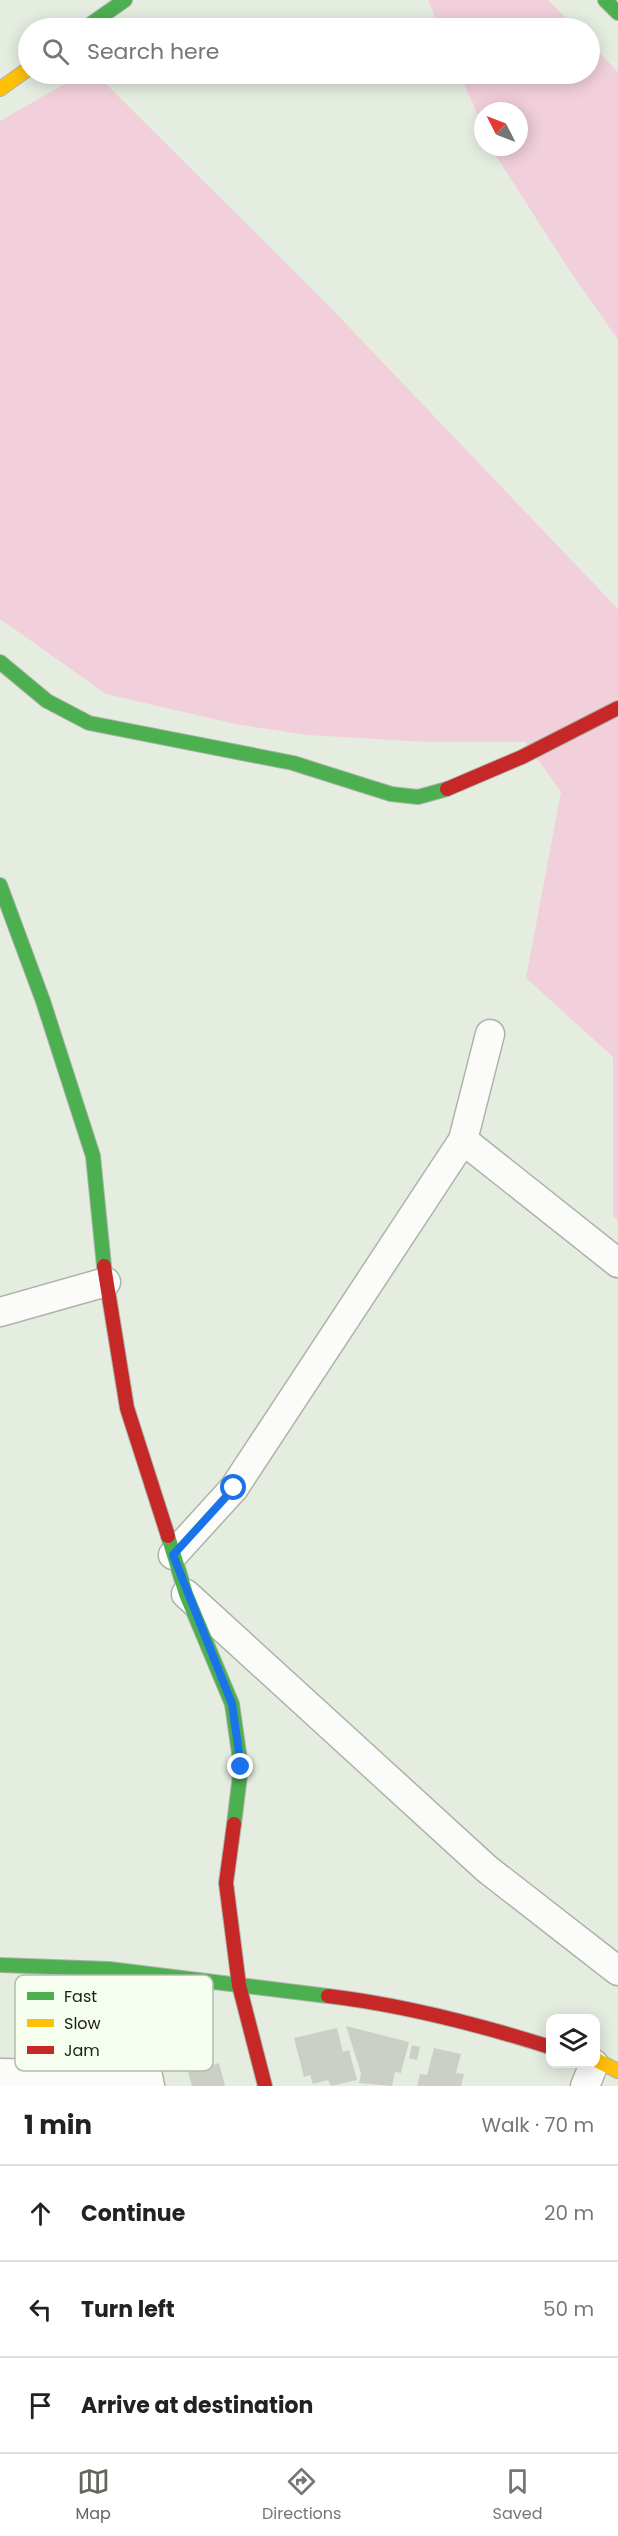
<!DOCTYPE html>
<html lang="en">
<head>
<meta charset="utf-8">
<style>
  :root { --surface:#fff; --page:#f2f2f2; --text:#222; --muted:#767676; --line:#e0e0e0; --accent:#61675d }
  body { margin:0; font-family:Poppins,sans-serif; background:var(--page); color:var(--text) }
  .controls { position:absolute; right:18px; bottom:18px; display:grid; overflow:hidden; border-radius:12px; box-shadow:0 3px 15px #0003 }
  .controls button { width:54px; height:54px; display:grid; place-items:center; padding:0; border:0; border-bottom:2px solid var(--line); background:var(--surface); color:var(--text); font:30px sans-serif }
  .compass { position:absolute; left:474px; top:102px; width:54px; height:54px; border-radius:50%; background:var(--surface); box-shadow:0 3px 15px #0003; rotate:312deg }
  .stop { position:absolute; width:18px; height:18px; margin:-14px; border:4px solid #1a73e8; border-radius:50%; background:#fff }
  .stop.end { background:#1a73e8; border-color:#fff; box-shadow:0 2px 6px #0008 }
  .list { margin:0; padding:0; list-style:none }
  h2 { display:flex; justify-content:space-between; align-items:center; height:78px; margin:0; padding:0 24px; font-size:26px }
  h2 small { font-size:20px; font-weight:400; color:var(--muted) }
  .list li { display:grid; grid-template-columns:39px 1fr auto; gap:18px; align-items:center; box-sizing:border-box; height:96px; padding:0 24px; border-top:2px solid var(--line) }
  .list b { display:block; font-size:22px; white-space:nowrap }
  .list em { font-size:20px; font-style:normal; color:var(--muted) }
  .icon { flex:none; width:33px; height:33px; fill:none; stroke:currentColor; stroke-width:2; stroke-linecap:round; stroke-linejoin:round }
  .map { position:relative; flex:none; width:618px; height:2086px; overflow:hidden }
  .search { position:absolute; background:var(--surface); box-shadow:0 3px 15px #0003; left:18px; right:18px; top:18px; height:66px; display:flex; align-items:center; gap:15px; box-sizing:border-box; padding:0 21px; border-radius:33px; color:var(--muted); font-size:22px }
  .sheet { height:366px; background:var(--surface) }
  nav { display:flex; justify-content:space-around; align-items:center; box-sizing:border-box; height:84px; border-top:2px solid var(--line); background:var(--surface); font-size:16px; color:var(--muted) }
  nav a { display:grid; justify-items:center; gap:3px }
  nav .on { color:var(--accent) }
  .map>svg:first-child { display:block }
  .green { fill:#f2d0db }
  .building { fill:#cad0c6 }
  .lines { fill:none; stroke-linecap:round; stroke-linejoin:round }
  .street-casing { stroke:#adb3a9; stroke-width:31 }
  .fast-casing { stroke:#adb3a9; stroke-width:16 }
  .slow-casing { stroke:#adb3a9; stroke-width:16 }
  .jam-casing { stroke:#adb3a9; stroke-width:16 }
  .street { stroke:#fbfcfa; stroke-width:28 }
  .fast { stroke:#4caf50; stroke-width:14 }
  .slow { stroke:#ffc107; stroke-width:14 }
  .jam { stroke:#c62828; stroke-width:14 }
  .route { stroke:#1a73e8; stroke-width:8 }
  .key { fill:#f5feef; stroke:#b3bbae; stroke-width:1.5 }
  .key-label { font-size:16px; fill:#1a1f16 }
</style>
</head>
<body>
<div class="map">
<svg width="618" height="2086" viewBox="0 0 618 2086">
  <rect width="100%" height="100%" fill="#e5ede1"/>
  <path class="green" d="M428,0H548L576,28H440Z
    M590,43L618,72V340L568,268L494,153L491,147H519V111H483V128L460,74H590Z
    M82,74H96L328,305L618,609V1220L613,1216V1057L526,978L561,792L525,742H428L307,735L235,724L106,694L0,619V121Z"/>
  <path class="building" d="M346,2026L409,2042L401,2073L395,2072L392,2086L359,2083L361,2073Z
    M337,2028L343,2052L349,2050L357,2080L331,2086L328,2080L313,2084L310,2075L304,2077L294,2038Z
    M412,2045L420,2047L417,2060L409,2058Z
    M434,2048L461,2054L456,2073L464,2074L461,2086H417L420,2074L427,2075Z
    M219,2063L225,2086H192L188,2072Z"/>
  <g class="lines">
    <defs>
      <path id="street" d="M463,1140L618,1263
        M0,1312L106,1282
        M173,1555L234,1488L463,1140L490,1034
        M186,1594L487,1869L618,1971
        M0,2073L148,2076L150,2086
        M585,2086L594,2064"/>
      <path id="fast" d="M605,0L618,13
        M85,28L125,0
        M0,662L47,701L89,723L293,763L391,794L418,797L447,789
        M0,885L43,1001L93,1156L104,1266
        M168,1536L186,1594L232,1704L241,1767L234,1824
        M0,1965L109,1969L328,1996"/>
      <path id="slow" d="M0,89L28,69
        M596,2060L618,2071"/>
      <path id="jam" d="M447,789L522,757L618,708
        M104,1266L127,1408L168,1536
        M234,1824L226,1883L239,1985L265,2086
        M328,1996C404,2005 477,2024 550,2047"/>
    </defs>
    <use href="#street" class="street-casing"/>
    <use href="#fast" class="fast-casing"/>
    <use href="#slow" class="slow-casing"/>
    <use href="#jam" class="jam-casing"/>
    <use href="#street" class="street"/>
    <use href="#fast" class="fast"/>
    <use href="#slow" class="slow"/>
    <use href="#jam" class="jam"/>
  </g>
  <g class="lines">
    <path class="route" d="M234,1488L173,1555L232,1704L241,1767"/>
  </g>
  <rect x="15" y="1975" width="198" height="96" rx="9" class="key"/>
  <rect x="27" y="1992" width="27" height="8" fill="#4caf50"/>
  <rect x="27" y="2019" width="27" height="8" fill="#ffc107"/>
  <rect x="27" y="2046" width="27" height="8" fill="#c62828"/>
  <g class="key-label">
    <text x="64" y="2002">Fast</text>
    <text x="64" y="2029">Slow</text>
    <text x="64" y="2056">Jam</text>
  </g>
</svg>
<div class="controls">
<button><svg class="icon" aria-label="layers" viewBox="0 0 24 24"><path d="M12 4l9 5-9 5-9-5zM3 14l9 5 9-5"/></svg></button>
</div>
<svg class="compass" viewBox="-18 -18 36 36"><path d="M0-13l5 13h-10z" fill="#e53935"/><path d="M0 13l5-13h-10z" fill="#767676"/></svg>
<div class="stop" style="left:234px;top:1488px"></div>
<div class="stop end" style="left:241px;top:1767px"></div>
<div class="search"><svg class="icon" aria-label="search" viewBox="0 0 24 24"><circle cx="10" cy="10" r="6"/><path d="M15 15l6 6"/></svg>Search here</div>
</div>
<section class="sheet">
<h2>1 min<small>Walk · 70 m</small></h2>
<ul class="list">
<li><svg class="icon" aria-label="ahead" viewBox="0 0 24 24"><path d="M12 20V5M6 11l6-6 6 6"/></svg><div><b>Continue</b></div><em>20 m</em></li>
<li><svg class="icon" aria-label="left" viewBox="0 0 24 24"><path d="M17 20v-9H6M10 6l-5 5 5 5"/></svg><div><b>Turn left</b></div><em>50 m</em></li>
<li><svg class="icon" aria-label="arrive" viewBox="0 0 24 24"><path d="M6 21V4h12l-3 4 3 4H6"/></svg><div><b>Arrive at destination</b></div></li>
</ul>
</section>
<nav>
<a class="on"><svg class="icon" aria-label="map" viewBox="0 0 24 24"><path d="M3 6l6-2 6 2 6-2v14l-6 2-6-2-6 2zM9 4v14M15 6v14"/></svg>Map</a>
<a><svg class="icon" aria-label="directions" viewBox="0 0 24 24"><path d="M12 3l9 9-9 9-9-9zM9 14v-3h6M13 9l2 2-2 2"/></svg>Directions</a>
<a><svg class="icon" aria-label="saved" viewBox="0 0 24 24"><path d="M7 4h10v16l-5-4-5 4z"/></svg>Saved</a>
</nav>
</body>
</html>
